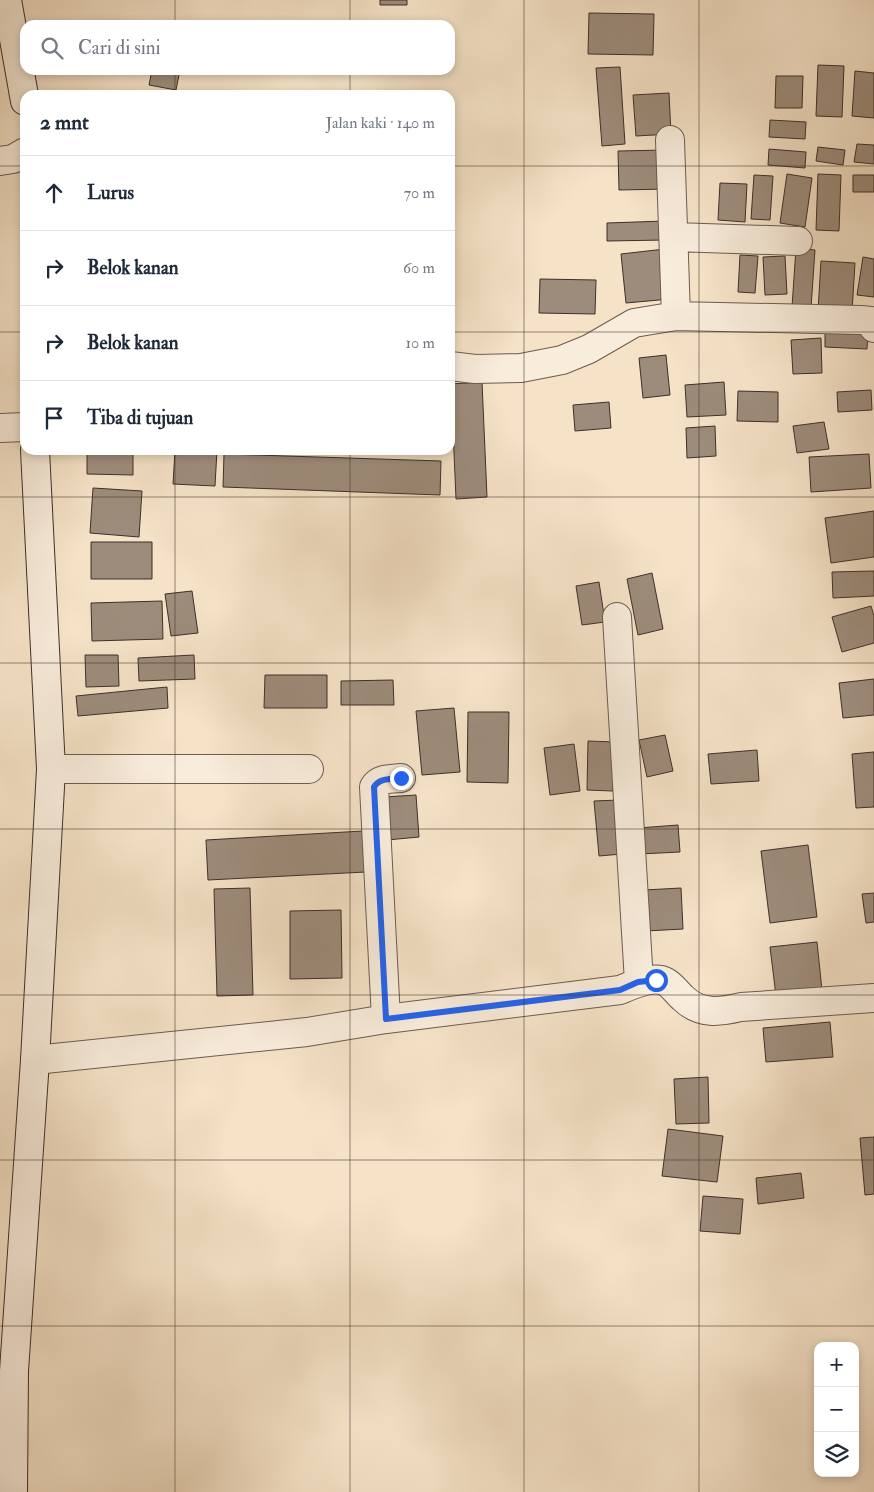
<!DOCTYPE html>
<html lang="id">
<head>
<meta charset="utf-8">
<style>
  :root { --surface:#fff; --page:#f6f6f7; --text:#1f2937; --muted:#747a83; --line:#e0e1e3 }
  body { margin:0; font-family:"IM FELL Double Pica",serif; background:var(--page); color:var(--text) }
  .controls { position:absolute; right:15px; bottom:15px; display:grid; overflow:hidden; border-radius:10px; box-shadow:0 2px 8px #0003 }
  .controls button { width:45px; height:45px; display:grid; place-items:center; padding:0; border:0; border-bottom:1px solid var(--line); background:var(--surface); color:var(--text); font:25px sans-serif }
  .stop { position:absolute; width:15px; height:15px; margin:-11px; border:4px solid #2563eb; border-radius:50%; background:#fff }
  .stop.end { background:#2563eb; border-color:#fff; box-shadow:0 1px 5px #0008 }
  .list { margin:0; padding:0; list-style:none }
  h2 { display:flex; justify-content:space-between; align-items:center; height:65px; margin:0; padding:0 20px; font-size:21px }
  h2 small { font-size:16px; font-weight:400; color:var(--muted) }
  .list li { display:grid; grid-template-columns:32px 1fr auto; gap:15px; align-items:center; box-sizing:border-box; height:75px; padding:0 20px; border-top:1px solid var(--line) }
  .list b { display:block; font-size:19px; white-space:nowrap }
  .list em { font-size:16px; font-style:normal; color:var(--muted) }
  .icon { flex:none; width:28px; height:28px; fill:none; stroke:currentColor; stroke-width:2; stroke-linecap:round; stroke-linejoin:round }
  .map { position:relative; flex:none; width:874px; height:1492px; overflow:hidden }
  .search { position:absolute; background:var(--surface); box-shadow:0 2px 8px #0003; left:20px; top:20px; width:435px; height:55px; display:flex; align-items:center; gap:12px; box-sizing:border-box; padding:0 18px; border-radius:15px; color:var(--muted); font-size:19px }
  .panel { position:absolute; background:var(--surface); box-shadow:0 2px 8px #0003; left:20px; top:90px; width:435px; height:365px; border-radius:15px }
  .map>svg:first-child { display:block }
  .building { fill:#9d8c7b; stroke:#3e2f29 }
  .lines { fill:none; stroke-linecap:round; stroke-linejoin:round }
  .street-casing { stroke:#6c5c50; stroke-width:30 }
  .secondary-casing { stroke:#3e2f29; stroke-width:30 }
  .street { stroke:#f8ecdb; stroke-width:28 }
  .secondary { stroke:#f8ecdb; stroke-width:28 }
  .route { stroke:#2563eb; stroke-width:6 }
  .grid { fill:none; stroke:#3e2f29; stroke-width:1; stroke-opacity:0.55 }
</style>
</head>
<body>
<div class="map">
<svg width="874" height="1492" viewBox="0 0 874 1492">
  <rect width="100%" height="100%" fill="#f5e2c7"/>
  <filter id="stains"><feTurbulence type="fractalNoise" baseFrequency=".004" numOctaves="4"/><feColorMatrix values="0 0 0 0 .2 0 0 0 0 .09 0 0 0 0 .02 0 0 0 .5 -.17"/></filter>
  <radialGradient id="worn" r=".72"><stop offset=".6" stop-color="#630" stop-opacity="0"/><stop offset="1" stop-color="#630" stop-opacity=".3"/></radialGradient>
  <path class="building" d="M380,0H407V5H380Z
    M589,13L654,14L653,55L588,54Z
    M818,65L844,66L842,117L816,116Z
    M620,67L625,144L602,146L596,68Z
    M152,70H180L176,90L149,85Z
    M855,71L874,73V118L852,116Z
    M776,76H803L802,108H775Z
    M669,93L671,134L636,136L633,95Z
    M770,120L806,122L805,139L769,137Z
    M857,144L874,145V164L854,162Z
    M818,147L845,150L843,165L816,161Z
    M769,149L806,152L805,168L768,165Z
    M665,150L666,189L619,190L618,151Z
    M787,174L812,178L805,227L780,223Z
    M818,174L841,175L839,231L816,230Z
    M754,175L773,176L770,220L751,219Z
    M853,175H874V192H853Z
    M720,183L747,184L745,222L718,220Z
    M665,221V240L607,241V223Z
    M796,248L815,250L811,308L792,307Z
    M665,249L670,299L626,303L621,254Z
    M740,255L758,256L755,293L738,292Z
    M785,256L787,294L765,295L763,257Z
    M863,257L874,259V297L857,295Z
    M821,261L855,263L852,312L818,311Z
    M540,279L596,280L595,314L539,313Z
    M825,330L868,333L867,349L825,347Z
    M821,338L822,373L793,374L791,340Z
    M666,355L670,395L643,398L639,358Z
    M482,382L487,497L456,499L451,384Z
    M724,382L726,415L687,417L685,385Z
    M871,390L872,410L838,412L837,392Z
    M738,391L778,392V422L737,421Z
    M609,402L611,428L575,431L573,405Z
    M824,422L829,449L797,453L793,426Z
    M715,426L716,456L687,458L686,428Z
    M87,450H133V475L87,474Z
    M175,450H217L215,486L173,484Z
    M224,454L441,461L440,495L223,487Z
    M869,454L871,488L811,492L809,457Z
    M93,488L142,491L139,537L90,533Z
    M874,511V557L831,563L825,518Z
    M91,542H152V579H91Z
    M874,571V596L833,598L832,572Z
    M652,573L663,629L638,635L627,579Z
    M599,582L605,622L582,625L576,586Z
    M192,591L198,633L171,636L165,594Z
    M162,601L163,639L92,641L91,603Z
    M871,606L874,616V643L842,652L832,617Z
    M85,655H118L119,686L86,687Z
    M194,655L195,679L139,681L138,658Z
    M265,675H327V708H264Z
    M874,679V715L843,718L839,683Z
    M393,680L394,705H341V681Z
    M167,687L168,708L78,716L76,696Z
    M454,708L460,772L422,775L416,711Z
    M468,712H509L508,783L467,782Z
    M665,735L673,771L647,777L639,740Z
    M588,741L615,742L613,791L587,790Z
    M574,744L580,791L550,795L544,748Z
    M757,750L759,781L711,784L708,754Z
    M874,752V807L856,808L852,754Z
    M416,795L419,837L387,840L384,797Z
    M618,800L622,854L599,856L594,801Z
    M678,825L680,852L639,854L638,828Z
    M363,831L366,872L208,880L206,840Z
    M808,845L817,917L770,923L761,851Z
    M250,888L253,995L217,996L214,889Z
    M681,888L683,929L646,931L644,890Z
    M874,893V922L866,923L862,894Z
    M341,910L342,978L290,979V911Z
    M817,942L822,990L776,996L770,947Z
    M830,1022L833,1057L766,1062L763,1028Z
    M708,1077L709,1123L676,1124L674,1079Z
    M668,1129L723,1136L717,1182L662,1176Z
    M874,1137V1194L865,1195L860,1138Z
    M801,1173L804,1198L758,1204L756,1178Z
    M703,1196L743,1199L740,1234L700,1231Z"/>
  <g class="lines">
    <defs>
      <path id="street" d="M670,140L676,316
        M0,161L13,159L25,152
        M674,237L798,241
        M450,366L475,369L521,368L562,360L589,349L634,323L676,316L861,320L871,321L874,328
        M0,428L25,427
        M617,617L639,982
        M51,769H309
        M386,1019L374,787C379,778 391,779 401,778
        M35,1060L307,1032L386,1019L620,990C632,985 654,975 666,982C672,985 678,994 683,998C700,1015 720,1012 741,1007L874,998"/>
      <path id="secondary" d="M7,0L25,101
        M13,1492L14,1371L35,1060L51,769L35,450"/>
    </defs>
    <use href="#street" class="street-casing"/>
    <use href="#secondary" class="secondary-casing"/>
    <use href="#street" class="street"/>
    <use href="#secondary" class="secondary"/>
  </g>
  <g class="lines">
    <path class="route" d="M401,778C391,779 379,778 374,787L386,1019L620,990L638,982L656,980"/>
  </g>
  <path class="grid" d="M175,0V25M350,0V25M524,0V1492M699,0V1492M175,70V95M350,70V95M0,166H25M450,166H874M0,332H25M450,332H874M175,450V1492M350,450V1492M0,497H874M0,663H874M0,829H874M0,995H874M0,1160H874M0,1326H874"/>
  <rect width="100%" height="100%" filter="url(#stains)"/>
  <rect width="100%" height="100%" fill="url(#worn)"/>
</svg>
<div class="controls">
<button>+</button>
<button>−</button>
<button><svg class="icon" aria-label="layers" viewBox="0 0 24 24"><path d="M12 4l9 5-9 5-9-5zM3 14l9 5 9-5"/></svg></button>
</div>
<div class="stop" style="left:656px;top:980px"></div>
<div class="stop end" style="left:401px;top:778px"></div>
<div class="search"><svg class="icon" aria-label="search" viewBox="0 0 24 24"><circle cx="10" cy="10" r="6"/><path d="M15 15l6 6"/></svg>Cari di sini</div>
<section class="panel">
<h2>2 mnt<small>Jalan kaki · 140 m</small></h2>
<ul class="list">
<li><svg class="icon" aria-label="ahead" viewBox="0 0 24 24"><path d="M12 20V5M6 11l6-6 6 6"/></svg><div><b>Lurus</b></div><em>70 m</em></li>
<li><svg class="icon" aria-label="right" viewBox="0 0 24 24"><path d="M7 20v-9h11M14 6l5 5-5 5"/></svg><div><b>Belok kanan</b></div><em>60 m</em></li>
<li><svg class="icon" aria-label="right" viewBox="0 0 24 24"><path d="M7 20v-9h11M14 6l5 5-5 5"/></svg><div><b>Belok kanan</b></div><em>10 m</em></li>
<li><svg class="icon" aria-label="arrive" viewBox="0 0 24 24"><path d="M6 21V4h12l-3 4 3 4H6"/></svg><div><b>Tiba di tujuan</b></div></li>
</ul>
</section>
</div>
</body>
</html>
